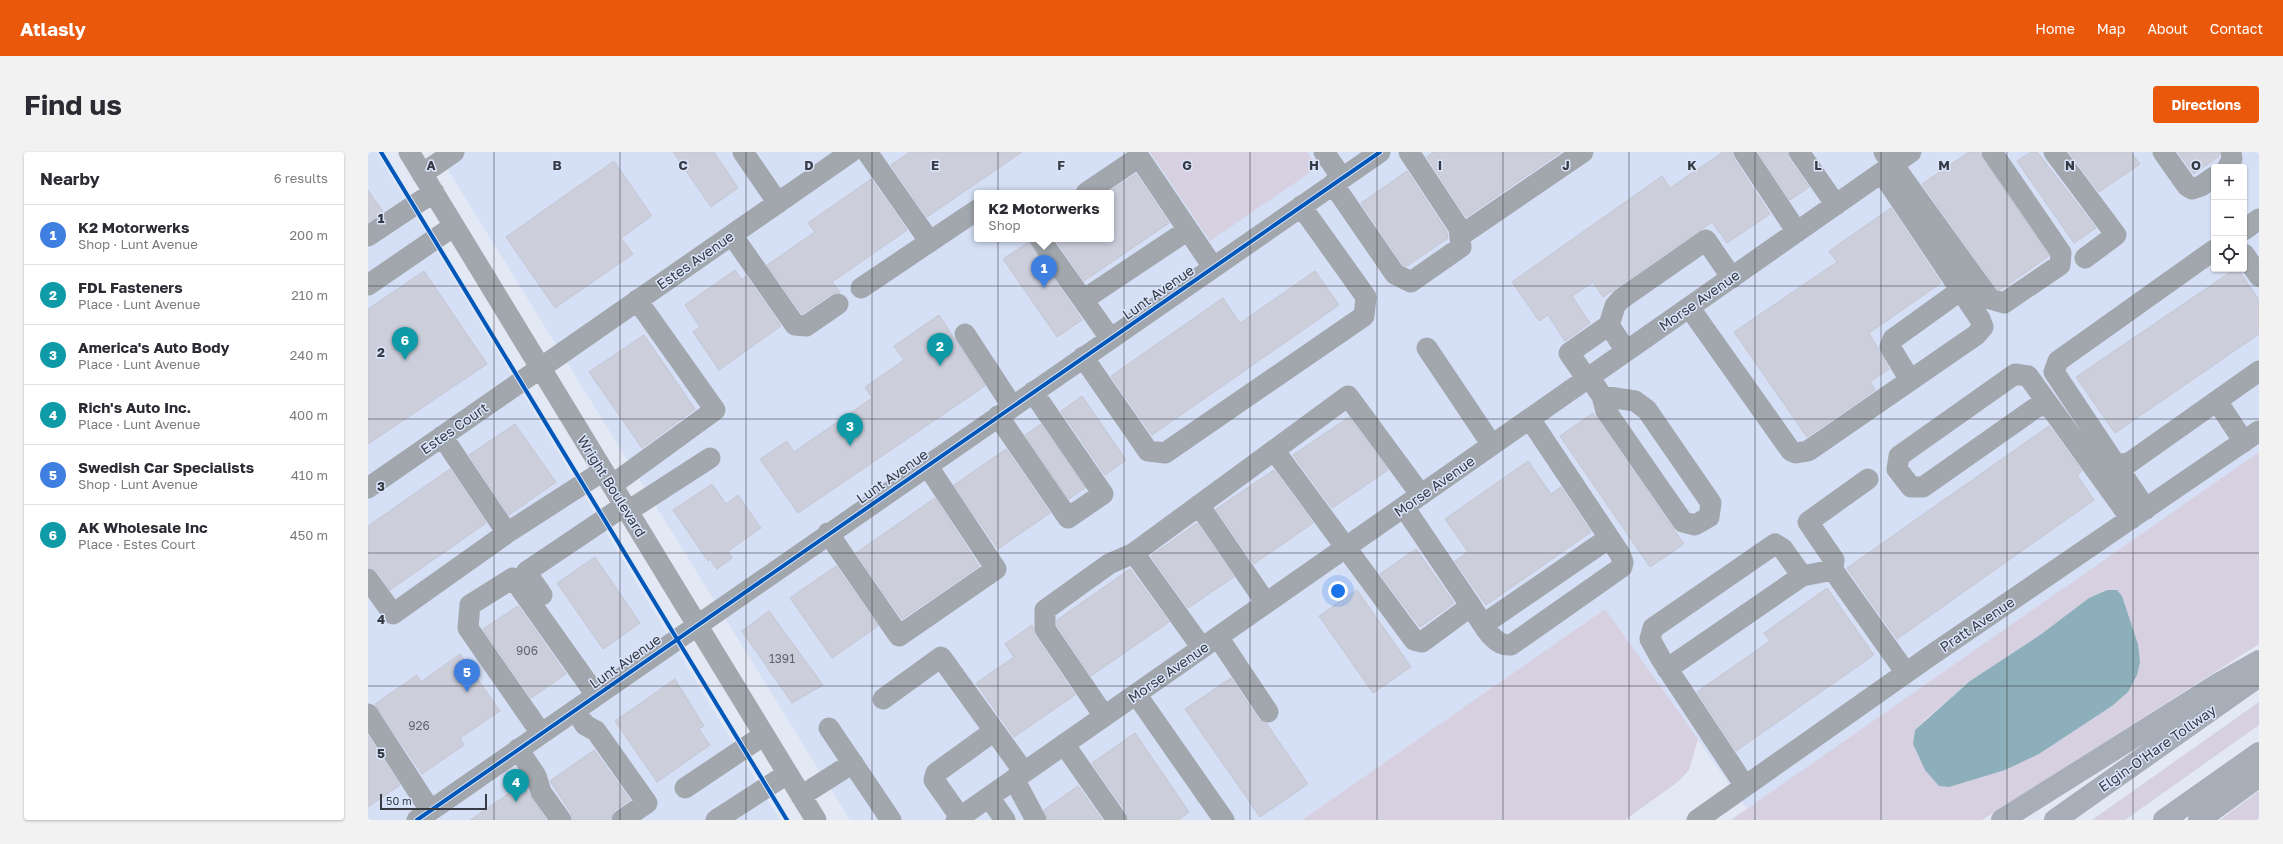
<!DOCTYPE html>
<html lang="en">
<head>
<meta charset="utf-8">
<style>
  :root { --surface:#fff; --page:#f2f2f3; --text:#2b2b33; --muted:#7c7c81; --line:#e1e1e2; --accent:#ea580c }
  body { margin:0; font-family:"Golos Text",sans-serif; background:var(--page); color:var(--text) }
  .controls { position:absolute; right:12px; top:12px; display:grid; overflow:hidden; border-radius:4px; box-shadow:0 1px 3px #0004 }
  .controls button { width:36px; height:36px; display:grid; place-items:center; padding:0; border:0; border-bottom:1px solid var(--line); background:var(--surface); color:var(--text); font:20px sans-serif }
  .scale { position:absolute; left:12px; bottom:10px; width:107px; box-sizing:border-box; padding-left:4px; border:2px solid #373b44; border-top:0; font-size:11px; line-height:14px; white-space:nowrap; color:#373b44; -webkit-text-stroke:3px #dae5fc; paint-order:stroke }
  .you { position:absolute; left:970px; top:439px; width:14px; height:14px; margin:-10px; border:3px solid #fff; border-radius:50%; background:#1a73e8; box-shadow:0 0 0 6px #1a73e833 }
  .badge { display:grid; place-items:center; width:26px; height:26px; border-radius:50%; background:var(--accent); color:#fff; font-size:13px; font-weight:700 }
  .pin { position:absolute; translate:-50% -33px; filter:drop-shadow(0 1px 2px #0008) }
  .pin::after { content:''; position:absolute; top:21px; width:14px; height:12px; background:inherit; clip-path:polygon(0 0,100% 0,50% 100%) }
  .popup { position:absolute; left:606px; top:38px; width:140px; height:52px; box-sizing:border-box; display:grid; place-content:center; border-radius:4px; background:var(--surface); filter:drop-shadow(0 1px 3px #0005); font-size:13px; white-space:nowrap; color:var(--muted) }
  .popup b { font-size:15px; color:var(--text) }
  .popup::after { content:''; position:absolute; left:50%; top:100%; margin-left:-8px; border:8px solid transparent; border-top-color:var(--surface) }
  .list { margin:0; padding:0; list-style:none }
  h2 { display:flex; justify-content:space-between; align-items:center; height:52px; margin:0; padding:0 16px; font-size:17px }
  h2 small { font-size:13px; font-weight:400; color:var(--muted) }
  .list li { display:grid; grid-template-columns:26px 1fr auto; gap:12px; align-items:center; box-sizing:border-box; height:60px; padding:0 16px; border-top:1px solid var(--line) }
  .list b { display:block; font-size:15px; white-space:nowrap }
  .list p { margin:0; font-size:13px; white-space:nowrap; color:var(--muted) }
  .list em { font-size:13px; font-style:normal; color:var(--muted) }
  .icon { flex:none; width:22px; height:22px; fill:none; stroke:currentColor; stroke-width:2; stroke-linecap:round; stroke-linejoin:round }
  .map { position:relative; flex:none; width:1891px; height:668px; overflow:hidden; border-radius:4px }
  header { display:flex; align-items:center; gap:24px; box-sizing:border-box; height:56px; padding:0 20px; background:var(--accent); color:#fff }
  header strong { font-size:19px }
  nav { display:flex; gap:22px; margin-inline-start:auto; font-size:14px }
  .intro { display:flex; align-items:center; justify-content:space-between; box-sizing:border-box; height:96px; padding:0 24px }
  h1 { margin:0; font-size:28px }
  .button { padding:10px 18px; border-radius:4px; background:var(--accent); color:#fff; font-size:14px; font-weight:700 }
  main { display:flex; gap:24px; padding:0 24px }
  aside { flex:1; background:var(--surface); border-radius:4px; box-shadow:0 1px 3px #0004 }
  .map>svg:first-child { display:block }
  .built { fill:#d5dff5; fill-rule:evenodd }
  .green { fill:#d6d0e1; fill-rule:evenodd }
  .water { fill:#8dafbb }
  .building { fill:#cccfdb; stroke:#c4c5d0 }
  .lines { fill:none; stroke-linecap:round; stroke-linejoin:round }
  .minor { stroke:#a1a7ad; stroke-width:21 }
  .highway { stroke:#a8aeb8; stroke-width:22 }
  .cycleway-casing { stroke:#dae5fc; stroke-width:6 }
  .cycleway { stroke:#0057b8; stroke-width:4 }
  .grid { fill:none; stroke:#373b44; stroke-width:1; stroke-opacity:0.55 }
  .labels { text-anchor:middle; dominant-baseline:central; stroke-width:3; stroke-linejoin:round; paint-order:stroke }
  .number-label { font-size:12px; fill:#60646e }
  .street-label { font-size:14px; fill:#373b44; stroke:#dae5fc }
  .grid-label { font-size:13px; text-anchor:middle; font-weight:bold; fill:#373b44; stroke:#dae5fc; stroke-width:3; stroke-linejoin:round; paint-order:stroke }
</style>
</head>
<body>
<header>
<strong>Atlasly</strong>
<nav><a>Home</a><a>Map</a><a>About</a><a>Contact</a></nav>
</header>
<div class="intro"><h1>Find us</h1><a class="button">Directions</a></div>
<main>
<aside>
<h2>Nearby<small>6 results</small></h2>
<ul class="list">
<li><span class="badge" style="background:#3f7fe0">1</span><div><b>K2 Motorwerks</b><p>Shop · Lunt Avenue</p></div><em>200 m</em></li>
<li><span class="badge" style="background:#0f9aa8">2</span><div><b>FDL Fasteners</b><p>Place · Lunt Avenue</p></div><em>210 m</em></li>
<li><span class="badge" style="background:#0f9aa8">3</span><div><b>America's Auto Body</b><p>Place · Lunt Avenue</p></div><em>240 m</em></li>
<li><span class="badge" style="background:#0f9aa8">4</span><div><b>Rich's Auto Inc.</b><p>Place · Lunt Avenue</p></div><em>400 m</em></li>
<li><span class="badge" style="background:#3f7fe0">5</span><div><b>Swedish Car Specialists</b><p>Shop · Lunt Avenue</p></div><em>410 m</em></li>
<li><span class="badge" style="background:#0f9aa8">6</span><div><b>AK Wholesale Inc</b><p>Place · Estes Court</p></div><em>450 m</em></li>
</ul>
</aside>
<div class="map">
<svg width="1891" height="668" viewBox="0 0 1891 668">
  <rect width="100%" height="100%" fill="#e2e8f4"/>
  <path class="built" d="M0,0H8L48,65L412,668H0Z
    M69,0H1891V300L1379,657L1237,457L934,668H482ZM1846,15H1876V117H1846ZM609,41H743V87H609Z"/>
  <path class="green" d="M782,0H939L950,15L842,89Z
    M1891,300V492L1614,668H1363ZM1739,438L1754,444L1770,492L1760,540L1744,554L1671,602L1557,618L1545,592L1547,578L1557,568L1602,529L1672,483L1721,446Z
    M1237,457L1330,587L1321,618L1311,629L1257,668H934Z
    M1891,550V573L1757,668H1724Z
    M1891,639V668H1852Z"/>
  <path class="water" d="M1739,438H1749L1754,444L1770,492L1772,510L1769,523L1760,540L1744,554L1671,602L1637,618L1581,635L1571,634L1557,618L1545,592L1547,578L1602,529L1672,483L1721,446Z"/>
  <path class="building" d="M305,0H346L370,36L343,55Z
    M542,0H654L559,65L523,13Z
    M1065,0H1193L1098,65L1059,5Z
    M1355,0H1364L1366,7L1402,62L1359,91L1344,70L1235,145L1225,130L1204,144L1222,171L1197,189L1180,163L1171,169L1144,130L1294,24L1302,36Z
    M1390,0H1419L1421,7L1441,35L1422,48Z
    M1601,0H1611L1681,104L1632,138L1629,137L1554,32Z
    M1663,0H1669L1728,76L1706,91L1649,9Z
    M1701,0H1763L1772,12L1731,40Z
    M1810,0H1851V4L1826,22Z
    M246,9L284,64L253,86L265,102L187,156L138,85Z
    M1039,19L1079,80L1080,86L1039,114L1035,113L993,51Z
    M768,22L801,71L716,129L687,87H743V41H739Z
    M503,27L539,78L464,130L472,140L463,142L434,162L399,113L447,80L440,71Z
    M0,38L15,60L0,70Z
    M1523,56L1573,131L1501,181L1521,217L1502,230L1507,238L1439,285L1366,180L1469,110L1461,99Z
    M661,90L714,168L689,185L635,107Z
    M1867,117H1870L1891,148V182L1747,281L1708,225Z
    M367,118L374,128L378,124L413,174L351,218L325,180L332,175L317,153Z
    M56,119L119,212L0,292V157Z
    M947,119L971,153L784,283L743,224L855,146L872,171Z
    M571,163L617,234L430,361L392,307L419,289L426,300L504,246L497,235L536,208L526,194Z
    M276,183L327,257L274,296L221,220Z
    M714,244L758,308L737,323L693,259Z
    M1225,261L1316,392L1282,415L1192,284Z
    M981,265L1020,318L964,356L925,303Z
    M147,272L188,330L141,363L101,303Z
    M673,272L717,336L701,347L657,283Z
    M1681,274L1714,319L1709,323L1726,348L1529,487L1479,416Z
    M638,297L682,361L630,397L586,333Z
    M1160,309L1183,342L1193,335L1223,380L1118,453L1087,409L1100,400L1077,367Z
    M82,317L118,371L22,438L10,420L0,415V374Z
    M906,318L945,371L886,412L848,357Z
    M344,332L358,352L370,343L393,376L360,399L364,406L349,417L342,407L340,409L305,358Z
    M567,346L611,414L534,467L488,401Z
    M829,371L866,425L820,456L783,404Z
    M1048,397L1086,451L1052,475L1012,422Z
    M227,405L272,471L235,497L189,431Z
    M468,414L510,474L464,506L422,446Z
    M762,417L801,470L723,524L689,473V468Z
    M1459,436L1506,503L1368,599L1329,540L1402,489L1396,481Z
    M989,438L1043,515L1005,541L951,464Z
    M150,454L198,522L163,546L115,477Z
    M401,459L455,533L424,551L374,479Z
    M664,473L667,484L707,543L646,585L608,531L646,505L637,492Z
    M92,502L132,559L92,586L96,593L54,622L7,552L49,523L53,530Z
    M863,526L890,567L899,572L940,632L892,665L817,557Z
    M307,527L336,574L331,577L342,593L289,630L247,569Z
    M767,581L821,660L810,668H761L759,661L724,611Z
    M0,584L32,633L0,655Z
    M226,598L262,648L247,658L241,668H205L203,661L182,629Z
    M155,632L178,668H102Z
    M710,634L734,668H680L676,658Z"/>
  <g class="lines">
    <path class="minor" d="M41,0L448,668
      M375,0L410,51
      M499,0L562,90
      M956,0L974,26
      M1376,0L1429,80
      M1431,0L1468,53
      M1516,0L1622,147L1636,151L1692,113L1693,101L1624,0
      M1686,0L1748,83L1717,106
      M1795,0L1819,34L1824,37L1833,34L1846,25
      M1860,15L1864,7L1863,0
      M54,22L86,0
      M965,32L1027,122L1043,130L1093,95L1091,76L1041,0
      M718,41L771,5L845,115
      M1876,78L1891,67
      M364,83L427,173L438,174L470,152
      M0,84L66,40
      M1092,84L1215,0
      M672,87L742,186
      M1846,98L1690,209L1686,220L1748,313L1761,311L1891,219
      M1876,102L1891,124
      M0,133L86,74
      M493,136L609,58
      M715,148L820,78
      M1321,155L1423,299L1428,301L1440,299L1608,183L1615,175L1612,167L1514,21
      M1241,173L1247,154L1253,147L1338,88L1364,126
      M597,182L644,254
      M1059,196L1124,293
      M715,205L780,299L797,301L996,164L998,145L933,54
      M1221,225L1234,244L1238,259L1315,370L1327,373L1341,365L1343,351L1279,258L1267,249L1234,244
      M1219,227L1201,201L1241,173L1258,199
      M1542,228L1522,195L1525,187L1593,138
      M1849,249L1876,290
      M1681,254H1670L1555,335H1543L1529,317L1531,304L1647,222L1660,224L1763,367
      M630,264L700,366L735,342L665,240
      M74,284L139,381L235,319
      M906,298L1046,488L1054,490L1103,454L1036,355
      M1748,313L1778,357
      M244,333L347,258L269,148
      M0,336L483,0
      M831,353L898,451
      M260,359L342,306
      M460,381L531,484L628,417L559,313
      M1465,418L1466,408L1440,370L1500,327
      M0,427L25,462L139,381
      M174,443L158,420L256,354
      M1103,454C1113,468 1124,495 1143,493L1254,415L1255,410L1252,402L1162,267
      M1116,472L1241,386
      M850,485L900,560
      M834,496L766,401L980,244L1053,343
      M1299,517L1434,424
      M768,542L856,668
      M515,547L573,505L656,620
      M207,558L217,573L228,579L279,651L254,668
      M0,562L62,658
      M736,564L677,477V458L741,412L766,401
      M461,576L523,668
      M173,581L100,476L102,453L145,426L228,543
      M696,592L749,668
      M150,597L168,624L173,640L193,668
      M646,627L668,668
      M1377,634L1293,507L1282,487L1285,476L1407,392L1415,397L1434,424L1465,418L1538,521
      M317,636L396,583
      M433,644L485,611
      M621,645L637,668
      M592,665L566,628L568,621L626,579
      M49,668L1012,0
      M348,668L419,622
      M588,668L1543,0
      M1329,668L1562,504L1891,279"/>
    <path class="highway" d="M1634,668L1850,532L1891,509
      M1687,668L1891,524
      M1796,668L1891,601
      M1831,668L1891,624"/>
    <defs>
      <path id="cycleway" d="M13,0L419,668
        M49,668L1012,0"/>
    </defs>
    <use href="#cycleway" class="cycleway-casing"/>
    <use href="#cycleway" class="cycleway"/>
  </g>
  <path class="grid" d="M126,0V668M252,0V668M378,0V668M504,0V668M630,0V668M756,0V668M882,0V668M1009,0V668M1135,0V668M1261,0V668M1387,0V668M1513,0V668M1639,0V668M1765,0V668M0,134H1891M0,267H1891M0,401H1891M0,534H1891"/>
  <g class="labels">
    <g class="number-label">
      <text x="159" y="498">906</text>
      <text x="414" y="506">1391</text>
      <text x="51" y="573">926</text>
    </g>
    <g class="street-label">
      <text transform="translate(327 108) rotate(-35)">Estes Avenue</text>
      <text transform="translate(790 140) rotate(-35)">Lunt Avenue</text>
      <text transform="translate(1331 148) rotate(-35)">Morse Avenue</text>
      <text transform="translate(86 276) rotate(-35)">Estes Court</text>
      <text transform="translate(524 324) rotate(-35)">Lunt Avenue</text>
      <text transform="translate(244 334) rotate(58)">Wright Boulevard</text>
      <text transform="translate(1066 334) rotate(-35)">Morse Avenue</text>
      <text transform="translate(1609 472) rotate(-34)">Pratt Avenue</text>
      <text transform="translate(257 509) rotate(-35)">Lunt Avenue</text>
      <text transform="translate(800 520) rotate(-35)">Morse Avenue</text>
      <text transform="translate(1789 596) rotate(-35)">Elgin-O'Hare Tollway</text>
    </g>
  </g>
  <g class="grid-label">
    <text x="63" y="18">A</text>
    <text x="189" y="18">B</text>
    <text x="315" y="18">C</text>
    <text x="441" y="18">D</text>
    <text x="567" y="18">E</text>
    <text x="693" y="18">F</text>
    <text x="819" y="18">G</text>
    <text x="946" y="18">H</text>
    <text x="1072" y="18">I</text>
    <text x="1198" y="18">J</text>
    <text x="1324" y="18">K</text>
    <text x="1450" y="18">L</text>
    <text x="1576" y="18">M</text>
    <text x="1702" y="18">N</text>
    <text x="1828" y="18">O</text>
    <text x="13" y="71">1</text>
    <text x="13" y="205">2</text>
    <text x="13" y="339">3</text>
    <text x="13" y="472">4</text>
    <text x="13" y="606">5</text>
  </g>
</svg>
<div class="controls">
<button>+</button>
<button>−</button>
<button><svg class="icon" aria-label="locate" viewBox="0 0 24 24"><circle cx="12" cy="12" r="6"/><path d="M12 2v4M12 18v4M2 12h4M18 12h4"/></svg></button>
</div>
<div class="scale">50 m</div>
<div class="you"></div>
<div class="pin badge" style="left:676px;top:136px;background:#3f7fe0">1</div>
<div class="popup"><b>K2 Motorwerks</b>Shop</div>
<div class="pin badge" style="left:572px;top:214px;background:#0f9aa8">2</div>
<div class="pin badge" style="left:482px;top:294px;background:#0f9aa8">3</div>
<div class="pin badge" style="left:148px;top:650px;background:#0f9aa8">4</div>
<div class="pin badge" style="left:99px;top:540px;background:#3f7fe0">5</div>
<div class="pin badge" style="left:37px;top:208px;background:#0f9aa8">6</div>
</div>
</main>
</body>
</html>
